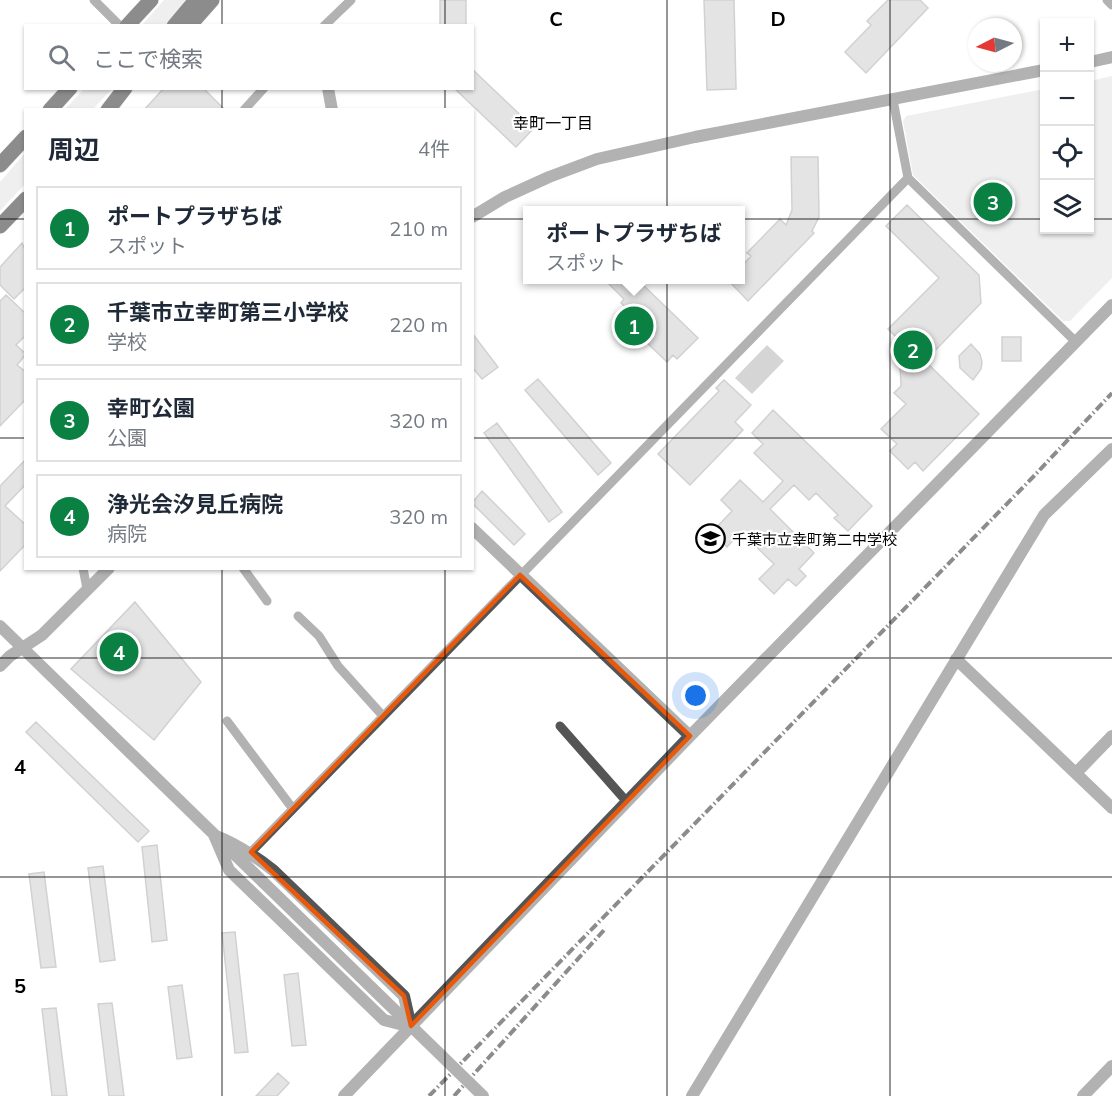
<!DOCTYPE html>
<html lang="ja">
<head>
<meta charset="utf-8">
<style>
  :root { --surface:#fff; --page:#f2f2f3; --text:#1f2937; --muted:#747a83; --line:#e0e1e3; --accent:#0b8043 }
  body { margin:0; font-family:Mulish,"Noto Sans JP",sans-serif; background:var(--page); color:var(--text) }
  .controls { position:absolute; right:18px; top:18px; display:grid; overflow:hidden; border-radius:0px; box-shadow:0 2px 4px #0004 }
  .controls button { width:54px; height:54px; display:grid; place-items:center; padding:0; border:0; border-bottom:2px solid var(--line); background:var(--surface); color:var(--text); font:30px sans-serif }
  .compass { position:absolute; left:968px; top:18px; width:54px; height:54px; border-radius:50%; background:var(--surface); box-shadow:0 2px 4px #0004; rotate:264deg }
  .you { position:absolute; left:696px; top:696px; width:21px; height:21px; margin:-15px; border:4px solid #fff; border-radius:50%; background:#1a73e8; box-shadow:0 0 0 9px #1a73e833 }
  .badge { display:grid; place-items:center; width:39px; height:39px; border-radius:50%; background:var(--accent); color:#fff; font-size:20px; font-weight:700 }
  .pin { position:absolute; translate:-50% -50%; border:3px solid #fff; box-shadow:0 2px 6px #0006 }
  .popup { position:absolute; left:523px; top:206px; width:222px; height:78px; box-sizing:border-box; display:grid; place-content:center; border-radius:0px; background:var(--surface); filter:drop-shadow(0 2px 4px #0005); font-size:20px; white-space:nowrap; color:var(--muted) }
  .popup b { font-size:22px; color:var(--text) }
  .popup::after { content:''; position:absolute; left:50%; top:100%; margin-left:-12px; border:12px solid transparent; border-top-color:var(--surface) }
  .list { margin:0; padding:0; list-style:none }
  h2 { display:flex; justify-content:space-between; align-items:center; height:78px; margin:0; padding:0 24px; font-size:26px }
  h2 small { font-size:20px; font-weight:400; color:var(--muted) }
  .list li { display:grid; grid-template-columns:39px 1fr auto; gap:18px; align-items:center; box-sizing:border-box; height:84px; margin:0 12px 12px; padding:0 12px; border:2px solid var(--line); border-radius:0px }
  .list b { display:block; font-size:22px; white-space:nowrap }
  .list p { margin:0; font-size:20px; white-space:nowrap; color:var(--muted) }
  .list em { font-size:20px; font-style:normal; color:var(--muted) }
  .icon { flex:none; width:33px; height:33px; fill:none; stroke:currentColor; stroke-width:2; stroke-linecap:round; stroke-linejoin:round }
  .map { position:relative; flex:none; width:1112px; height:1096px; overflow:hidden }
  .search { position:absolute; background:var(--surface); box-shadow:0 2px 4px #0004; left:24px; top:24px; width:450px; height:66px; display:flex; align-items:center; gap:15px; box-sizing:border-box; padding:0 21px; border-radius:0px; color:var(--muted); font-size:22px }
  .panel { position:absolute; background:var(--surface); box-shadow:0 2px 4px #0004; left:24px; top:108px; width:450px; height:462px; border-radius:0px }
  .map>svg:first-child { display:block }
  .green { fill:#dcdcdc }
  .water { fill:#a3a3a3 }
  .building { fill:#c4c4c4; stroke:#999; stroke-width:1.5 }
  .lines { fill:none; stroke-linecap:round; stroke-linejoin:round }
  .trunk-casing { stroke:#dbdbdb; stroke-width:16 }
  .minor { stroke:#555; stroke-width:9 }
  .tertiary { stroke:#555; stroke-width:12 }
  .trunk { stroke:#000; stroke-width:15 }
  .rail { stroke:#000; stroke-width:4; stroke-dasharray:9 3 1.5 3; stroke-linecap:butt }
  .tertiary-bridge { stroke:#555; stroke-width:12 }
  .marked { fill:none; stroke:#e8590c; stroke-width:4.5; stroke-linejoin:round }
  .grid { fill:none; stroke:#000; stroke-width:1.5; stroke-opacity:0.55 }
  .labels { text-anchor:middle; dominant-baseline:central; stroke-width:4.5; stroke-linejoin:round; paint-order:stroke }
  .poi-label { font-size:15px; fill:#000; stroke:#fff; text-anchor:start }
  .neighbourhood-label { font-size:16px; fill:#000; stroke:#fff }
  .grid-label { font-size:20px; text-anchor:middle; font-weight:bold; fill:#000; stroke:#fff; stroke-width:4.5; stroke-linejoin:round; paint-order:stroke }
</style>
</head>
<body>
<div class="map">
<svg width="1112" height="1096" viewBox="0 0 1112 1096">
  <rect width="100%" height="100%" fill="#fff"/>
  <path class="green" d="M164,0H187L166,25L141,26Z
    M1112,76V278L1070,321H1063L913,175L903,121L906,116L1044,89V230H1090V81Z
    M84,89H112L93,109H65Z
    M25,153V184L0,211V182Z"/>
  <path class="water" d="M767,345L784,361L752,394L735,378Z"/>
  <path class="building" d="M440,0H466V26H440Z
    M704,0H734L736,89L707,90Z
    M888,0H920L928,8L866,73L845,52L871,25L867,21Z
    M472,69L534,128L516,147L454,88H472Z
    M164,88H203L225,110H144Z
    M791,157H818L819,217L812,231L814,233L748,301L727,279H741V267L751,256L747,253L780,219L786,225L792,210Z
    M907,205L979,275L981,303L925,361L979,414L923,471L915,462L908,469L890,451L897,444L881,429L906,404L894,393L901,386L899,340L888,329L939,278L886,226Z
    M22,243L26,252V287L14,299L0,285V267Z
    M604,279H632L638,286L641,283L698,338L677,359L673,355L667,362L619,316L627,309L621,303L624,299Z
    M6,295L26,314V335L16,345L26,354L17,365L26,372V399L0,426V301Z
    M472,333L498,367L482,379L472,367Z
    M1002,337H1021V361H1002Z
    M971,344L980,354L982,362L981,369L973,380L960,368L959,356Z
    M538,379L611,463L598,475L525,390Z
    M724,380L751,405L735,422L743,430L690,485L658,454L719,391L716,388Z
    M773,410L872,506L848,531L834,518L838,515L816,493L809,500L794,485L770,509L814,553L799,569L806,576L796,586L788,579L774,594L759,579L774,564L741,532L727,547L712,532L732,511L721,500L740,480L763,502L783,481L754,453L763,444L752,433Z
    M497,423L562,512L549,522L484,433Z
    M26,459V484L5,506L26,525V544L0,571V486Z
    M482,491L525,534L514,545L472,503Z
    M135,602L201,682L154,740L71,669Z
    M36,722L149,831L138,842L26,732Z
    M157,845L167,940L152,942L142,847Z
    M103,866L115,960L100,962L88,868Z
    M44,872L56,967L41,968L29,874Z
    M235,932L248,1052L235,1053L222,933Z
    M298,973L306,1045L292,1046L284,975Z
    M182,985L192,1057L177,1059L168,987Z
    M112,1003L124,1096H109L98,1004Z
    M56,1008L67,1096H52L42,1009Z
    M278,1073L289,1083L277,1096H256Z"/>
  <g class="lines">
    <defs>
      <path id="trunk" d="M127,26L151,0
        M174,26L196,0
        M189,26L212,0
        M50,110L70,88
        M108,110L125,88
        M0,165L26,137
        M0,226L26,199"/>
    </defs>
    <use href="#trunk" class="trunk-casing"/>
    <path class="minor" d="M94,0L120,26
      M1107,0L1112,5
      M324,26L351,0
      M893,100L908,178L1076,342
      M244,110L264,88
      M83,568L87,589
      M243,568L267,601
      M298,616L319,636L338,666L383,716
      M227,721L293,809
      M560,726L627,802
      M251,852L908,178"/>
    <path class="tertiary" d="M1090,62L1112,57
      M328,88L332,110
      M472,217L505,197L549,177L597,159L695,137L1044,70
      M472,528L690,736
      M0,626L263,882
      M956,659L1112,808
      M0,666L10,656L42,635L109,568
      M1076,773L1112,736
      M214,835C237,844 254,855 274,871L404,996L411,1027L384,1020L229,870Z
      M344,1096L690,736L1112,305
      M692,1096L1044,515L1112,449
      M1083,1096L1112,1066"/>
    <use href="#trunk" class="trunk"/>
    <path class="rail" d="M429,1096L1034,476L1112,393
      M454,1096L605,929"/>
    <path class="tertiary-bridge" d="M263,882L483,1096"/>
  </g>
  <path d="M0 0H1112V1096H0ZM520,575L690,736L411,1026L404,996L251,852Z" fill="#fff" fill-opacity=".55" fill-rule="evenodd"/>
  <path class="marked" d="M520,575L690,736L411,1026L404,996L251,852Z"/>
  <path class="grid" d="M222,0V26M445,0V26M667,0V1096M890,0V1096M222,88V110M445,88V110M0,219H26M472,219H1044M1090,219H1112M0,438H26M472,438H1112M222,568V1096M445,568V1096M0,658H1112M0,877H1112"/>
  <defs>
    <symbol id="school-ring" viewBox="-11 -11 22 22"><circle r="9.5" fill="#fff" stroke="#000" stroke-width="1.5"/><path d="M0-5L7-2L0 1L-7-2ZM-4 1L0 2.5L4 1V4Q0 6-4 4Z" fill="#000"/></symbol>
  </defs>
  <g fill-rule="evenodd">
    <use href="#school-ring" x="694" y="522" width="33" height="33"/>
  </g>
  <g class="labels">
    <g class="poi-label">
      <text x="732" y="539">千葉市立幸町第二中学校</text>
    </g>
    <g class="neighbourhood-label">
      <text x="553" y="123">幸町一丁目</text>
    </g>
  </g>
  <g class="grid-label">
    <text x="556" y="26">C</text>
    <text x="778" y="26">D</text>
    <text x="20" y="774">4</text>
    <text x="20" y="993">5</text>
  </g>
</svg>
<div class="controls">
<button>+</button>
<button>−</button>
<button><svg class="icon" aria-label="locate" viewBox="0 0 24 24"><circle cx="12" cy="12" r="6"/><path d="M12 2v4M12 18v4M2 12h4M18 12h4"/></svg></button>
<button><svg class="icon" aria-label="layers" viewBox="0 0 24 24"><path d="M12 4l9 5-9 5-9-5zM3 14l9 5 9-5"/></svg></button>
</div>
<svg class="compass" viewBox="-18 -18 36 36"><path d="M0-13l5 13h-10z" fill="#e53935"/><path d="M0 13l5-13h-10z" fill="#747a83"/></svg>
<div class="you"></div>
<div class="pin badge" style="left:634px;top:326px">1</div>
<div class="popup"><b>ポートプラザちば</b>スポット</div>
<div class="pin badge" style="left:913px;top:350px">2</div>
<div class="pin badge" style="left:993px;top:202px">3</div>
<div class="pin badge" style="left:119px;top:652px">4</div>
<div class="search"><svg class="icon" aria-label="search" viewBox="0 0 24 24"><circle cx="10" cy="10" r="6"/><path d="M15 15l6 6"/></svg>ここで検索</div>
<section class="panel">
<h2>周辺<small>4件</small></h2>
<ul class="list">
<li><span class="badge">1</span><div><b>ポートプラザちば</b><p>スポット</p></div><em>210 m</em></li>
<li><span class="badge">2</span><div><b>千葉市立幸町第三小学校</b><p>学校</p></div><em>220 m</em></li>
<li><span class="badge">3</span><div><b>幸町公園</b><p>公園</p></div><em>320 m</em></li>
<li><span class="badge">4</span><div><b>浄光会汐見丘病院</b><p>病院</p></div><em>320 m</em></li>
</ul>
</section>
</div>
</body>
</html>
